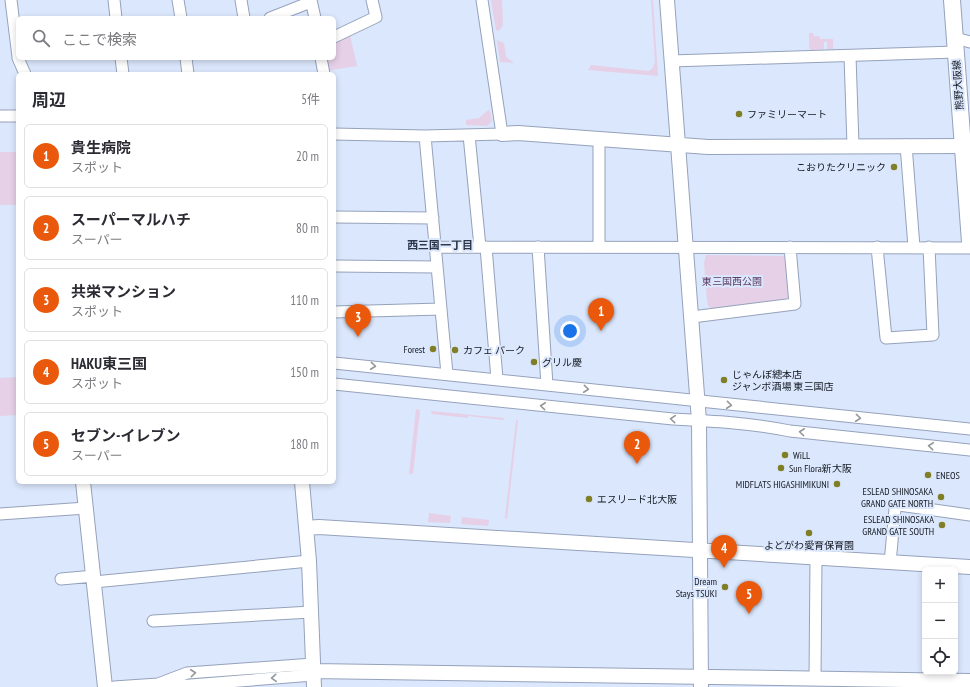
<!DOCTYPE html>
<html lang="ja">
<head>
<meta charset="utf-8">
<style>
  :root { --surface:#fff; --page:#f7f7f7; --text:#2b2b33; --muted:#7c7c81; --line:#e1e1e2; --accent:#ea580c }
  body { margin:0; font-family:"PT Sans Narrow","Noto Sans JP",sans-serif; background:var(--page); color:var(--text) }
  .controls { position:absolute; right:12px; bottom:12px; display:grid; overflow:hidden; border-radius:6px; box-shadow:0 2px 6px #0003 }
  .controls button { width:36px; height:36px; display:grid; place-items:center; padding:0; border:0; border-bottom:1px solid var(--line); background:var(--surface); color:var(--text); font:20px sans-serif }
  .you { position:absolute; left:570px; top:331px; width:14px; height:14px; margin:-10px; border:3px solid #fff; border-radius:50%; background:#1a73e8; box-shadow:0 0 0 6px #1a73e833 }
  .badge { display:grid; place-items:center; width:26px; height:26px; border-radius:50%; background:var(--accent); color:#fff; font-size:13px; font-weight:700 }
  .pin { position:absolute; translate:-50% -33px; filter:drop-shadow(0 1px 2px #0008) }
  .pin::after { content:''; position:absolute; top:21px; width:14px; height:12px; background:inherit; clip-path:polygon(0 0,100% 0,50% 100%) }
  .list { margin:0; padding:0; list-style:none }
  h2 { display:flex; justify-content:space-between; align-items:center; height:52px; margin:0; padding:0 16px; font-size:17px }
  h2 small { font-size:13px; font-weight:400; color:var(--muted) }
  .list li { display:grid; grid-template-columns:26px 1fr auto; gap:12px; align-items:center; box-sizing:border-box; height:64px; margin:0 8px 8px; padding:0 8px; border:1px solid var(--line); border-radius:6px }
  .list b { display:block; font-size:15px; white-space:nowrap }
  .list p { margin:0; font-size:13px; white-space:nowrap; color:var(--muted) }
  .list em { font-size:13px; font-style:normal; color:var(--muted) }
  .icon { flex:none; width:22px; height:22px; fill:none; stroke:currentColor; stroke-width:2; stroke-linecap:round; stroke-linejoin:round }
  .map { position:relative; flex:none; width:970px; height:687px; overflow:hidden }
  .search { position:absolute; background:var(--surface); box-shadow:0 2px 6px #0003; left:16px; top:16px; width:320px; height:44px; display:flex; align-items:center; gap:10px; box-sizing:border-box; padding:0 14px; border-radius:6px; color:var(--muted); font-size:15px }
  .panel { position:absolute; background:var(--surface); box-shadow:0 2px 6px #0003; left:16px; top:72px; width:320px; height:412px; border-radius:6px }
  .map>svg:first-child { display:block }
  .green { fill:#e5d0e7 }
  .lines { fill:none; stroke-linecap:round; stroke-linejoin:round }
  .minor-casing { stroke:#95a2bb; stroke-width:13 }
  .tertiary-casing { stroke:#95a2bb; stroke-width:16 }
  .secondary-casing { stroke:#95a2bb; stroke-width:18 }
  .minor { stroke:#fff; stroke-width:11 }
  .tertiary { stroke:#fff; stroke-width:14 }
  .secondary { stroke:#fff; stroke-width:16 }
  .oneway { stroke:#94979b }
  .poi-dot { fill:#807f27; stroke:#dbe7fc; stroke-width:1.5 }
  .labels { text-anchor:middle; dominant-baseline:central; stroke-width:4; stroke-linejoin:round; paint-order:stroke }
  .street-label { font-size:10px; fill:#121720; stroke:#dbe7fc }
  .poi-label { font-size:10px; fill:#121720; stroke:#dbe7fc; text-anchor:start }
  .park-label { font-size:10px; fill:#5e3c61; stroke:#dbe7fc }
  .neighbourhood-label { font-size:11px; font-weight:bold; fill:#2b364a; stroke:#dbe7fc }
</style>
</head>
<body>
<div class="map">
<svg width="970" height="687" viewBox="0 0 970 687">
  <rect width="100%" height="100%" fill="#dbe7fc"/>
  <path class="green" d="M491,0H502L503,25L499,31L496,30Z
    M651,0H653L658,76L588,70L591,65L648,71L652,69L655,62Z
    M809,33H813L814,36H819L820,39H833V49H827V42H824V49L811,50L809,48Z
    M350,35L357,66L326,71L324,58H334V42Z
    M497,40L504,43L506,57L514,63L500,62Z
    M490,110L492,121L487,126L466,125V120L479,118L487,111Z
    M0,152H18V205H0Z
    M706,255L783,256L788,259L791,295L784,301L714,310L708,306L707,301L704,263Z
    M18,377V415L0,416V378Z
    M416,409L420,410L413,474H409Z
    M431,411L504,418L503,420L468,416V418L432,414Z
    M516,420H518L507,519L505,518Z
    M429,513L451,516L450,523L428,522Z
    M462,517L489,520L488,526L461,524Z"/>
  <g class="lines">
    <defs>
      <path id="minor" d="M11,0L18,57
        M114,0L116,18
        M178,0L181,18
        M241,0L244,18
        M311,0L315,18
        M270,18L311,2
        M334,37L376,17L372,0
        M955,38L970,42
        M850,56L853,145
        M18,58L25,74
        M121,58L123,74
        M186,58L188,74
        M321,58L324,74
        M671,61L956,52
        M0,116H18
        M334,134L425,136L502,134L482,0
        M469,135L480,247
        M425,136L447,374
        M599,140V247
        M906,145L914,247
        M334,217L433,218
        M436,247L970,248
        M486,247L497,379
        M538,247L547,385
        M877,247L886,338L933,335L929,247
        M334,266L437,267
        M334,312L441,309
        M692,317L795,304L790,247
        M334,363L970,429
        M334,384L673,419C712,421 751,423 790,431L970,450
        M0,514L86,508
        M890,563L895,509L899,505L970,515
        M61,579L94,576
        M94,582L309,561
        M153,621L311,612
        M815,679L816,558
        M114,687L158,684L187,673L313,664
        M166,687L313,675"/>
      <path id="tertiary" d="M667,0L699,421L701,687
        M502,134L518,133L708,147L970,146
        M83,482L105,687
        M302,482L309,561L314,687
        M306,528L319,527L970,567
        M313,671L970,681"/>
      <path id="secondary" d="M952,0L970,242"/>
    </defs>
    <use href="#minor" class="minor-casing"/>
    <use href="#tertiary" class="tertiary-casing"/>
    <use href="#secondary" class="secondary-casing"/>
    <use href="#minor" class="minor"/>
    <use href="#tertiary" class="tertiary"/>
    <use href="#secondary" class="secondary"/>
  </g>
  <defs><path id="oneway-chevron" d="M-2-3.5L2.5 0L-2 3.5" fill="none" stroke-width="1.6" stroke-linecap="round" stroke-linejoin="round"/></defs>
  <g class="oneway">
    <use href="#oneway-chevron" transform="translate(373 366) rotate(6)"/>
    <use href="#oneway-chevron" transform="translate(586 389) rotate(6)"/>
    <use href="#oneway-chevron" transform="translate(729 405) rotate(6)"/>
    <use href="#oneway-chevron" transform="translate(543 406) rotate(-174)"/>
    <use href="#oneway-chevron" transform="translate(858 418) rotate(6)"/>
    <use href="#oneway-chevron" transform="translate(673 419) rotate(-175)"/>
    <use href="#oneway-chevron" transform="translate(802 432) rotate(-174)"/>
    <use href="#oneway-chevron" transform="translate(931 446) rotate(-174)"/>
    <use href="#oneway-chevron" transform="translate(193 673) rotate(-6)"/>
    <use href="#oneway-chevron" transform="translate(274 678) rotate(176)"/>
  </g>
  <g class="poi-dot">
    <circle cx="739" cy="114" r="4"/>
    <circle cx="894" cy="167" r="4"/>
    <circle cx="433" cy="349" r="4"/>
    <circle cx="455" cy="350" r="4"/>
    <circle cx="534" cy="362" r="4"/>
    <circle cx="724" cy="380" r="4"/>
    <circle cx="785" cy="455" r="4"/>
    <circle cx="781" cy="468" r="4"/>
    <circle cx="928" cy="475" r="4"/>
    <circle cx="837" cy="484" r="4"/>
    <circle cx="941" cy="497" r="4"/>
    <circle cx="589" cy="499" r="4"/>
    <circle cx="942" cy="525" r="4"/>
    <circle cx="809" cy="533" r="4"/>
    <circle cx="725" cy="587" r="4"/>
  </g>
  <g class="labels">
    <g class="street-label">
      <text transform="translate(958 85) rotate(-94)">熊野大阪線</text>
    </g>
    <g class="poi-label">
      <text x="747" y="114">ファミリーマート</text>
      <text x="886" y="167" text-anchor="end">こおりたクリニック</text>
      <text x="425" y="349" text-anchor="end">Forest</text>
      <text x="463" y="350">カフェ パーク</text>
      <text x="542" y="362">グリル慶</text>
      <text x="732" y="374">じゃんぼ總本店<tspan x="732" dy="12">ジャンボ酒場 東三国店</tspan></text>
      <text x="793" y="455">WiLL</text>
      <text x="789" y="468">Sun Flora新大阪</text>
      <text x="936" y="475">ENEOS</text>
      <text x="829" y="484" text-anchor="end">MIDFLATS HIGASHIMIKUNI</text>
      <text x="933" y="491" text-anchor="end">ESLEAD SHINOSAKA<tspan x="933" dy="12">GRAND GATE NORTH</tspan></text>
      <text x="597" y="499">エスリード北大阪</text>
      <text x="934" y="519" text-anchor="end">ESLEAD SHINOSAKA<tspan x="934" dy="12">GRAND GATE SOUTH</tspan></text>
      <text x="809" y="545" text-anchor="middle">よどがわ愛育保育園</text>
      <text x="717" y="581" text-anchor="end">Dream<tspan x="717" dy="12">Stays TSUKI</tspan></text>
    </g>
    <g class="park-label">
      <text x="732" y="281">東三国西公園</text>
    </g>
    <g class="neighbourhood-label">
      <text x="440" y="245">西三国一丁目</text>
    </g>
  </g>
</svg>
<div class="controls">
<button>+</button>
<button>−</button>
<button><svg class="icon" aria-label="locate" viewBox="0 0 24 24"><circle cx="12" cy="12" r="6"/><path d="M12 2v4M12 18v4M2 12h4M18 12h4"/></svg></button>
</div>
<div class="you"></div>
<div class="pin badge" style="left:601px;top:331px">1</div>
<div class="pin badge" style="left:637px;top:464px">2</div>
<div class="pin badge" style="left:358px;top:337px">3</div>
<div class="pin badge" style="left:724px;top:568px">4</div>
<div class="pin badge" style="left:749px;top:614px">5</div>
<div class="search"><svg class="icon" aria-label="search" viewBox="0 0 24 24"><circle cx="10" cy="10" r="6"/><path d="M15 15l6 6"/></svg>ここで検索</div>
<section class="panel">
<h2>周辺<small>5件</small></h2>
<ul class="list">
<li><span class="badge">1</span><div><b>貴生病院</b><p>スポット</p></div><em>20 m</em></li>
<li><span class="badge">2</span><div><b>スーパーマルハチ</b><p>スーパー</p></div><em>80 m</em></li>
<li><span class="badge">3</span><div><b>共栄マンション</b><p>スポット</p></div><em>110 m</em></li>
<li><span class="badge">4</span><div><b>HAKU東三国</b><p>スポット</p></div><em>150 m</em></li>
<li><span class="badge">5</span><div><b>セブン-イレブン</b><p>スーパー</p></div><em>180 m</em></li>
</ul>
</section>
</div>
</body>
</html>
